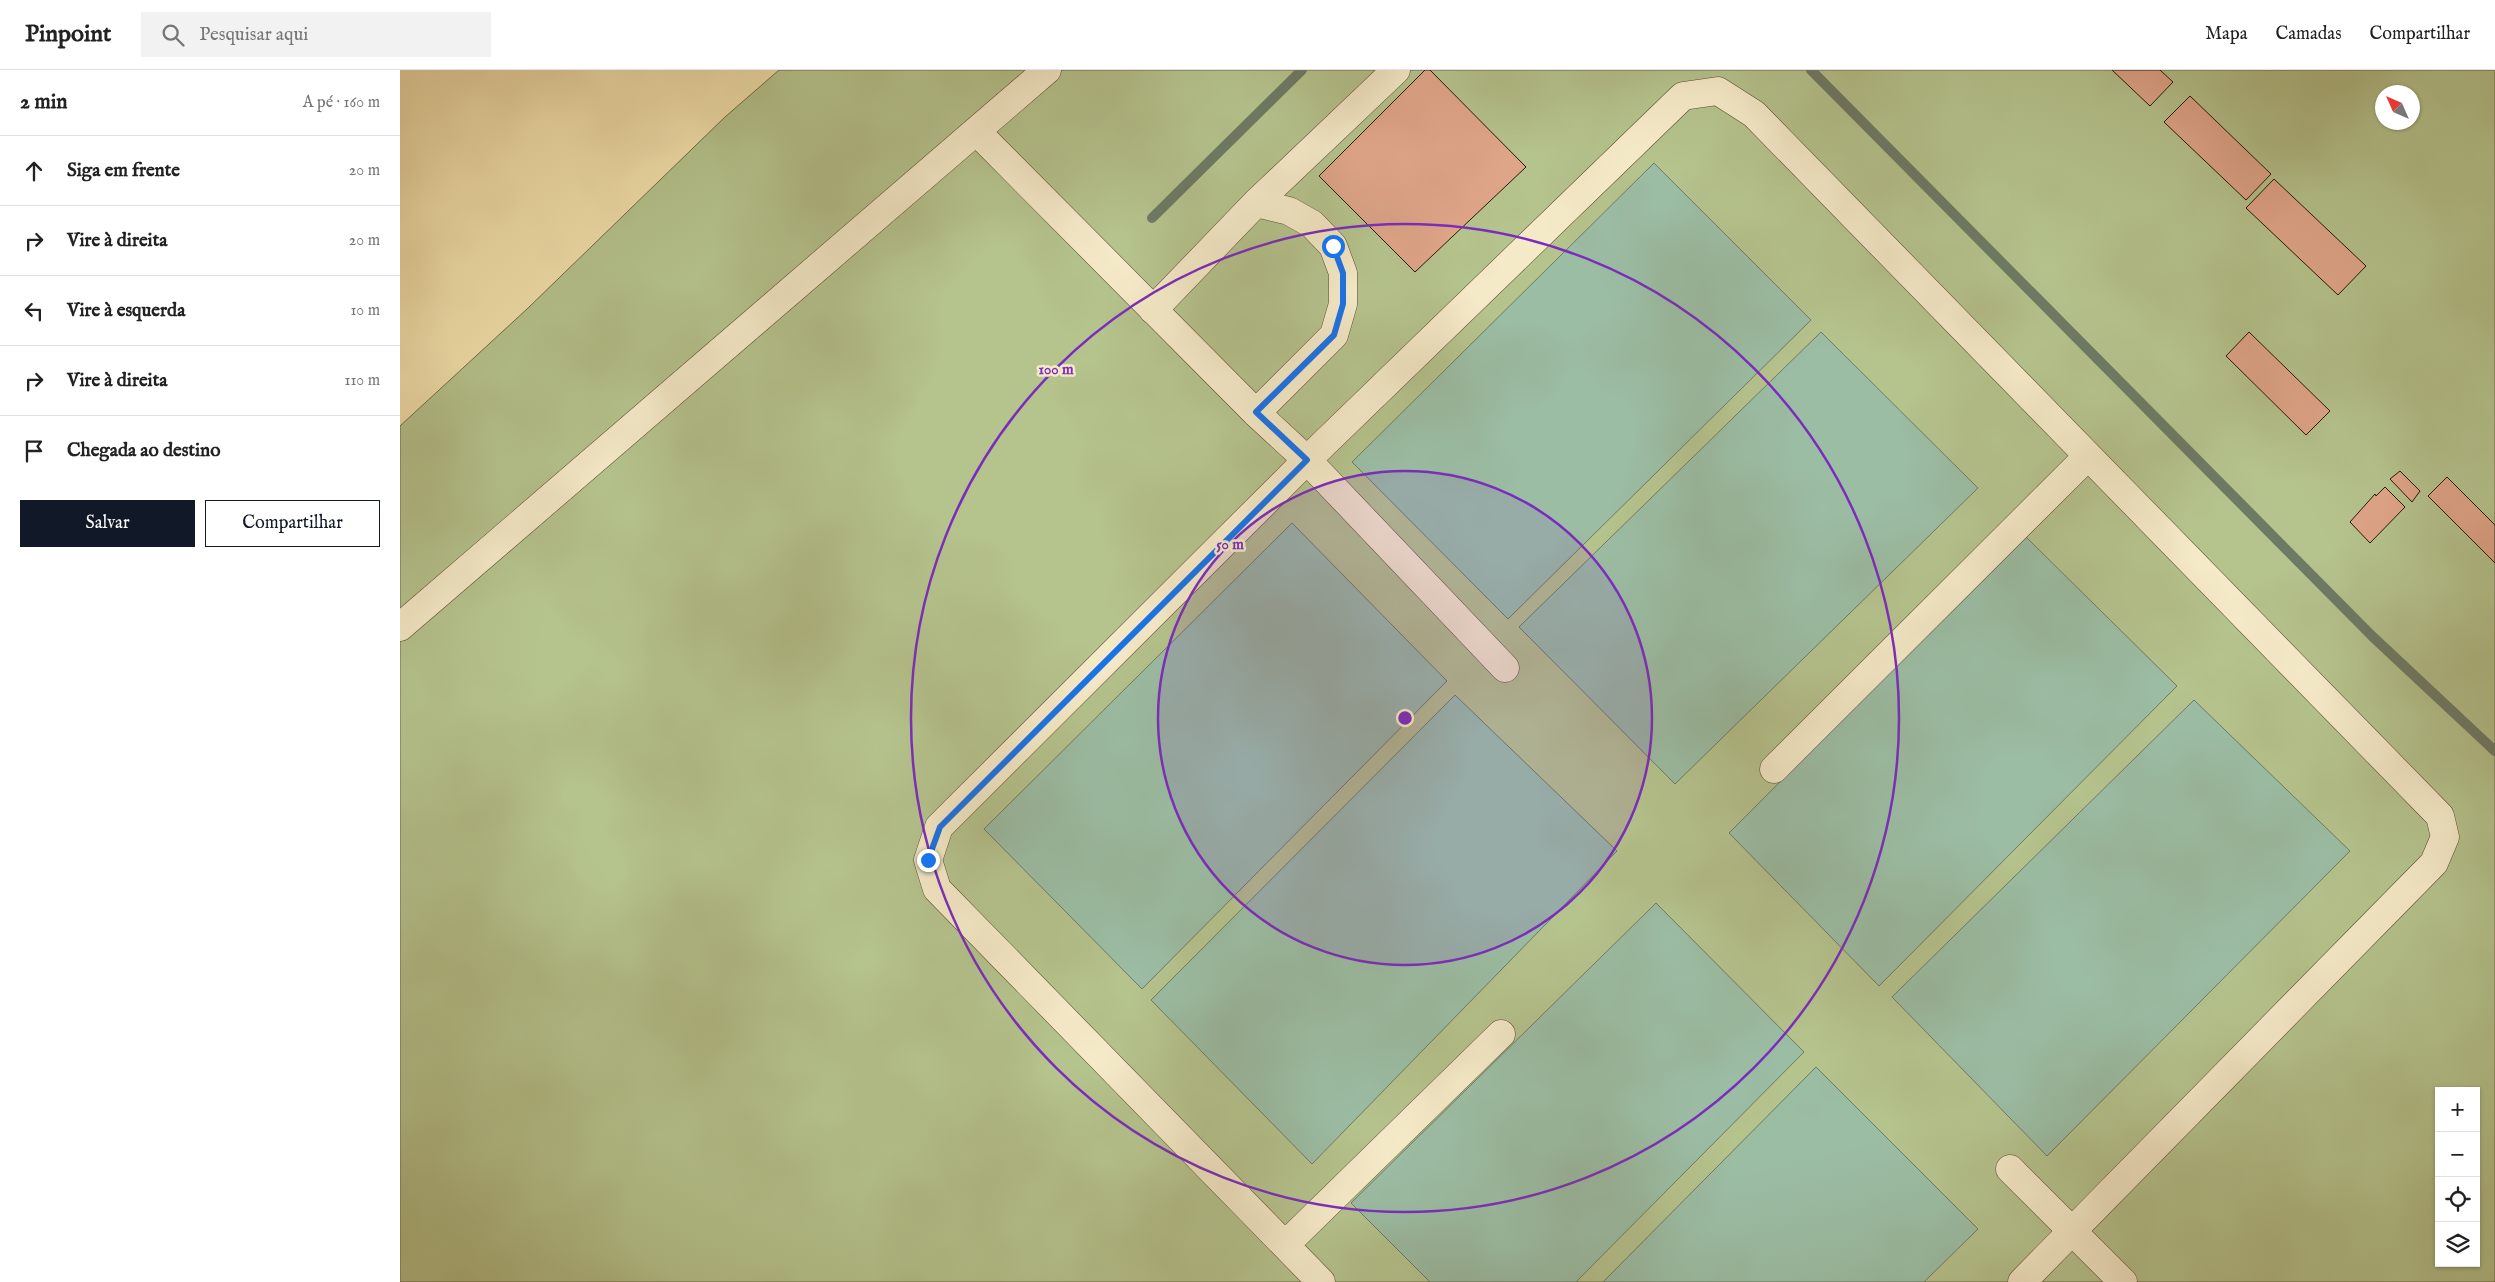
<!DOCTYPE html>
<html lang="pt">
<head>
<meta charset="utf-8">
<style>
  :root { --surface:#fff; --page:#f2f2f2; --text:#222; --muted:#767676; --line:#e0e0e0; --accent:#111827 }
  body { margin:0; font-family:"IM FELL English",serif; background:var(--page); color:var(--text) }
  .controls { position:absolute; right:15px; bottom:15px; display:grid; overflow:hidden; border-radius:0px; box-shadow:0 1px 4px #0004 }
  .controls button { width:45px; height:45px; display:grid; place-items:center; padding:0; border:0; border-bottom:1px solid var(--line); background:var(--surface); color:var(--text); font:25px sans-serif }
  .compass { position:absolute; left:1975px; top:15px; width:45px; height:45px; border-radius:50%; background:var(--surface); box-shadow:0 1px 4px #0004; rotate:315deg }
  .stop { position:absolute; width:15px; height:15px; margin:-11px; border:4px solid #1a73e8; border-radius:50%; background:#fff }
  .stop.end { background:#1a73e8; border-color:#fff; box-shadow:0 1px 5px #0008 }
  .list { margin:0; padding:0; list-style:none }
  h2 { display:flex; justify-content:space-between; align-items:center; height:65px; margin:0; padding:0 20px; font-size:21px }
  h2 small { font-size:16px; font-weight:400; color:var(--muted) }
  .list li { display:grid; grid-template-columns:32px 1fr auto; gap:15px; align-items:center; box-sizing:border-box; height:70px; padding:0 20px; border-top:1px solid var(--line) }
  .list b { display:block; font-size:19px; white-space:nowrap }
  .list em { font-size:16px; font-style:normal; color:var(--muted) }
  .actions { display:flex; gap:10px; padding:15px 20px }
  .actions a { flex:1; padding:11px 0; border:1px solid var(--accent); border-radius:0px; text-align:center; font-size:18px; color:var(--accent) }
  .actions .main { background:var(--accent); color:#fff }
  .icon { flex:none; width:28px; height:28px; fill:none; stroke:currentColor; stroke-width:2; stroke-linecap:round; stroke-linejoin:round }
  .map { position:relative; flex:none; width:2095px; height:1212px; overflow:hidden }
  header { display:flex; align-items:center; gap:30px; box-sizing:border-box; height:70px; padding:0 25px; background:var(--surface); border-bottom:1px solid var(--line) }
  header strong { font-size:24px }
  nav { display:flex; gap:28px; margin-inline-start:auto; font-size:18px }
  .search { width:350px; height:45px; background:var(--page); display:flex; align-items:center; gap:12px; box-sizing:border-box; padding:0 18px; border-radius:0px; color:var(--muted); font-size:19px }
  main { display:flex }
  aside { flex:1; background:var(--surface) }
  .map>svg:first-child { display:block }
  .green { fill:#b5c38d; stroke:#6f6c4a; fill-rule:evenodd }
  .water { fill:#9bbda4; stroke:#6d7a66 }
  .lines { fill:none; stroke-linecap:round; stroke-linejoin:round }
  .stream { stroke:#6d7a66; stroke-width:10 }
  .building { fill:#dfa589; stroke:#291608 }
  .minor-casing { stroke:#5b4831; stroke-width:29 }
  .minor { stroke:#f5eac8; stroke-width:28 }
  .route { stroke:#1a73e8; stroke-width:6 }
  .ring { fill:none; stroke:#7b2cbf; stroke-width:2.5 }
  .centre { fill:#7b2cbf; stroke:#f5eac8; stroke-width:2.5 }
  .ring-label { font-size:15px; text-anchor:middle; font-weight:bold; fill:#7b2cbf; stroke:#f5eac8; stroke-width:5; stroke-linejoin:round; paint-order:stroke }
</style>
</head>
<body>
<header>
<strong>Pinpoint</strong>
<div class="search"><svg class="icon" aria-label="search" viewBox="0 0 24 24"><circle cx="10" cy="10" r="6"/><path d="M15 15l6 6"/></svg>Pesquisar aqui</div>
<nav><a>Mapa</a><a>Camadas</a><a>Compartilhar</a></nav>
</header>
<main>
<aside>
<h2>2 min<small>A pé · 160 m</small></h2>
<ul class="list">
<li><svg class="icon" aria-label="ahead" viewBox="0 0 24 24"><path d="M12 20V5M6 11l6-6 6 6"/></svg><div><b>Siga em frente</b></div><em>20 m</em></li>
<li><svg class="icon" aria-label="right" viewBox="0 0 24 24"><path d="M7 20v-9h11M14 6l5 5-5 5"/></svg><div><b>Vire à direita</b></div><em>20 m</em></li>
<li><svg class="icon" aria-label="left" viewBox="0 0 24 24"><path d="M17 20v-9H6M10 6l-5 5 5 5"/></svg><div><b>Vire à esquerda</b></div><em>10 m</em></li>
<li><svg class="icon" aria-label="right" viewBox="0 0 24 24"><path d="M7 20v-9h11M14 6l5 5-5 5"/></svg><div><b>Vire à direita</b></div><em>110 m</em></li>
<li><svg class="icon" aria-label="arrive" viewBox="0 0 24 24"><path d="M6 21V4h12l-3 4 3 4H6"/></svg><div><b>Chegada ao destino</b></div></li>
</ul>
<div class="actions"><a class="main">Salvar</a><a>Compartilhar</a></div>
</aside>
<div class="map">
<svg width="2095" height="1212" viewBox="0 0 2095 1212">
  <rect width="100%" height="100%" fill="#f0dfab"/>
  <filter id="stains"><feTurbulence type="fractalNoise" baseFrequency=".004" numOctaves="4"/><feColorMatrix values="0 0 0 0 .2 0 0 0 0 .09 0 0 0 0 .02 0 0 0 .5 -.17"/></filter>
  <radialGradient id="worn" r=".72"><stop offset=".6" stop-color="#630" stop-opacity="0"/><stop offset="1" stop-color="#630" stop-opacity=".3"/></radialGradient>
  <path class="green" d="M379,0H2095V1212H0V356L127,239L325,47ZM1982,22H2012V52H1982ZM2039,1021H2076V1193H2039Z"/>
  <path class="water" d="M1254,93L1411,250L1108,549L952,392Z
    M1421,262L1578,418L1275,714L1119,557Z
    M892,453L1047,611L742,919L584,759Z
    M1625,466L1777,616L1479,916L1329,763Z
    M1055,625L1217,781L912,1094L751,930Z
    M1794,630L1950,781L1647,1086L1492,927Z
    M1256,833L1404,982L1176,1212H1030L951,1133Z
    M1416,997L1578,1159L1524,1212H1203Z"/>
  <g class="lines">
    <path class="stream" d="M1411,0L1972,566L2095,681
      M752,148L902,0"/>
  </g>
  <path class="building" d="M1025,0H1030L1126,97L1015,202L919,106Z
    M1712,0H1760L1773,12L1750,36Z
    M1790,26L1871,104L1846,130L1764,52Z
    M1874,109L1966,196L1938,225L1846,138Z
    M1849,262L1930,341L1906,365L1826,286Z
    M2000,401L2020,421L2012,432L1990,409Z
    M2047,407L2095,455V493L2028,426Z
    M1985,417L2005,437L1970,473L1950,452L1975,424L1976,426Z"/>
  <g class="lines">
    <defs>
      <path id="minor" d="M577,62L856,343L907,390L1105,598
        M753,240L856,133L996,0
        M856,343L934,265L943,234V203L933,176L912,154L889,141L856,133
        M0,557L647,0
        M1374,699L1688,386
        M1610,1099L1723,1212
        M885,1175L1101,964
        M921,1212L537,819L528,790L539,757L907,390L1283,26L1318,21L1354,44L2040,746L2045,767L2034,793L1622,1212"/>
    </defs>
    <use href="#minor" class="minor-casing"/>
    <use href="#minor" class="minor"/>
  </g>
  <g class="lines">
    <path class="route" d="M528,790L540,757L907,390L856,342L934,265L943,234V203L933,176"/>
  </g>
  <circle cx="1005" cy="648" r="247" fill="#7b2cbf" fill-opacity=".12"/>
  <g class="ring">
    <circle cx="1005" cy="648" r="247"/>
    <circle cx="1005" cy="648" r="494"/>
  </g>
  <circle cx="1005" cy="648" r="8" class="centre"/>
  <g class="ring-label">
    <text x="656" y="304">100 m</text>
    <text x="830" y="479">50 m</text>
  </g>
  <rect width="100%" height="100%" filter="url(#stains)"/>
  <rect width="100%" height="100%" fill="url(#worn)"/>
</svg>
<div class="controls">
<button>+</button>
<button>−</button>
<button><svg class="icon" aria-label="locate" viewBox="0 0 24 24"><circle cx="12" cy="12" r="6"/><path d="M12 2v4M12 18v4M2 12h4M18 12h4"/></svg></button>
<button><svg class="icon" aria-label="layers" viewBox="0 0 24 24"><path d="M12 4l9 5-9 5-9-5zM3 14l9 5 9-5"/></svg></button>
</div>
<svg class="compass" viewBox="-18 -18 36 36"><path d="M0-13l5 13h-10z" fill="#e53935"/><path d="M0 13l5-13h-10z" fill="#767676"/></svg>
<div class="stop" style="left:933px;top:176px"></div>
<div class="stop end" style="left:528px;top:790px"></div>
</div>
</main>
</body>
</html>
